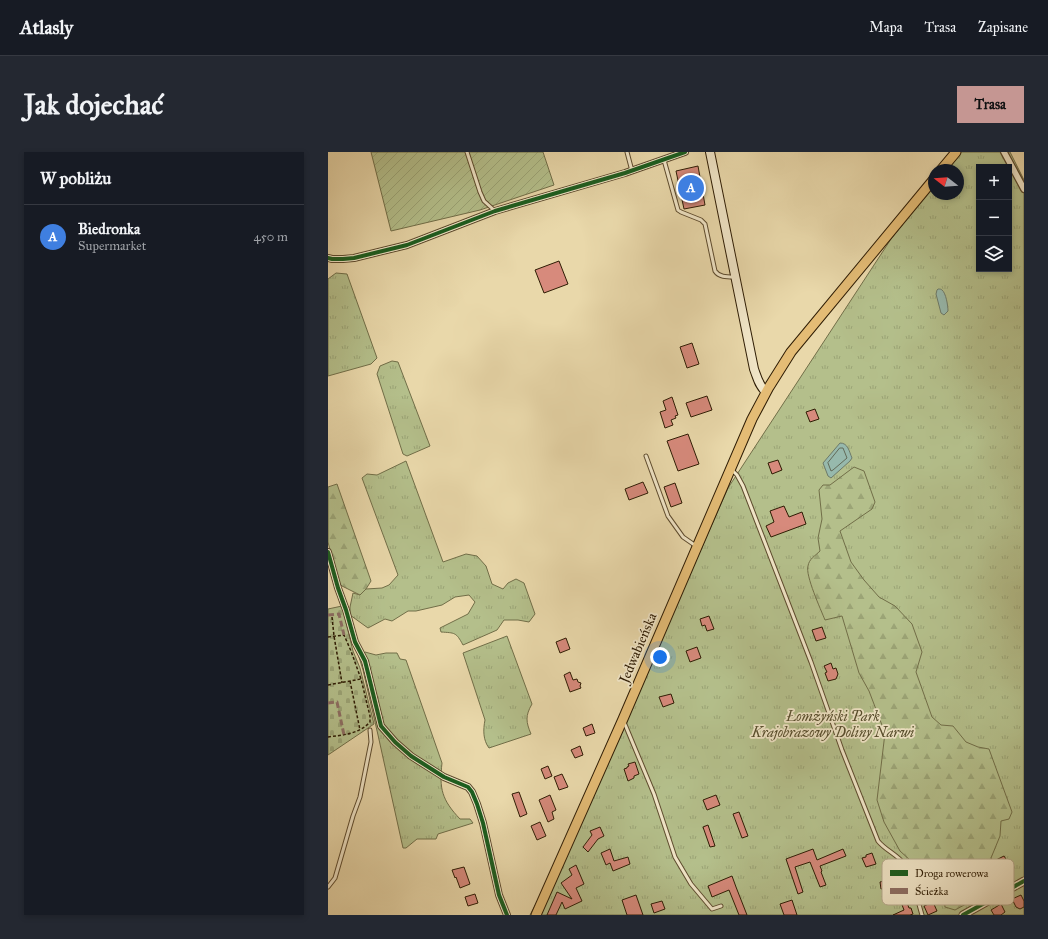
<!DOCTYPE html>
<html lang="pl">
<head>
<meta charset="utf-8">
<style>
  :root { --surface:#171b24; --page:#242831; --text:#f1f3f6; --muted:#9ea1a6; --line:#363941; --accent:#c59692 }
  body { margin:0; font-family:"IM FELL Great Primer",serif; background:var(--page); color:var(--text) }
  .controls { position:absolute; right:12px; top:12px; display:grid; overflow:hidden; border-radius:0px; box-shadow:0 2px 6px #0003 }
  .controls button { width:36px; height:36px; display:grid; place-items:center; padding:0; border:0; border-bottom:1px solid var(--line); background:var(--surface); color:var(--text); font:20px sans-serif }
  .compass { position:absolute; left:600px; top:12px; width:36px; height:36px; border-radius:50%; background:var(--surface); box-shadow:0 2px 6px #0003; rotate:287deg }
  .you { position:absolute; left:332px; top:505px; width:14px; height:14px; margin:-10px; border:3px solid #fff; border-radius:50%; background:#1a73e8; box-shadow:0 0 0 6px #1a73e833 }
  .badge { display:grid; place-items:center; width:26px; height:26px; border-radius:50%; background:var(--accent); color:#fff; font-size:13px; font-weight:700 }
  .pin { position:absolute; translate:-50% -50%; border:2px solid #fff; box-shadow:0 1px 4px #0006 }
  .list { margin:0; padding:0; list-style:none }
  h2 { display:flex; justify-content:space-between; align-items:center; height:52px; margin:0; padding:0 16px; font-size:17px }
  h2 small { font-size:13px; font-weight:400; color:var(--muted) }
  .list li { display:grid; grid-template-columns:26px 1fr auto; gap:12px; align-items:center; box-sizing:border-box; height:64px; padding:0 16px; border-top:1px solid var(--line) }
  .list b { display:block; font-size:15px; white-space:nowrap }
  .list p { margin:0; font-size:13px; white-space:nowrap; color:var(--muted) }
  .list em { font-size:13px; font-style:normal; color:var(--muted) }
  .icon { flex:none; width:22px; height:22px; fill:none; stroke:currentColor; stroke-width:2; stroke-linecap:round; stroke-linejoin:round }
  .map { position:relative; flex:none; width:696px; height:763px; overflow:hidden; border-radius:0px }
  header { display:flex; align-items:center; gap:24px; box-sizing:border-box; height:56px; padding:0 20px; background:var(--surface); border-bottom:1px solid var(--line) }
  header strong { font-size:19px }
  nav { display:flex; gap:22px; margin-inline-start:auto; font-size:14px }
  .intro { display:flex; align-items:center; justify-content:space-between; box-sizing:border-box; height:96px; padding:0 24px }
  h1 { margin:0; font-size:28px }
  .button { padding:10px 18px; border-radius:0px; background:var(--accent); color:#111; font-size:14px; font-weight:700 }
  main { display:flex; gap:24px; padding:0 24px }
  aside { flex:1; background:var(--surface); border-radius:0px; box-shadow:0 2px 6px #0003 }
  .map>svg:first-child { display:block }
  .grass { fill:url(#grass-tufts); stroke:#716e48; fill-rule:evenodd }
  .forest { fill:url(#forest-firs); stroke:#716e48 }
  .cemetery { fill:url(#cemetery-stones); stroke:#716e48 }
  .garden { fill:url(#garden-furrows); stroke:#716e48 }
  .water { fill:#97b9ad; stroke:#6d7a69 }
  .lines { fill:none; stroke-linecap:round; stroke-linejoin:round }
  .shore { stroke:#626a58; stroke-width:1 }
  .building { fill:#d78a7c; stroke:#2e1c04 }
  .service-casing { stroke:#5d4b2e; stroke-width:5 }
  .minor-casing { stroke:#5d4b2e; stroke-width:8 }
  .tertiary-casing { stroke:#5d4b2e; stroke-width:9 }
  .secondary-casing { stroke:#2e1c04; stroke-width:10 }
  .primary-casing { stroke:#2e1c04; stroke-width:11 }
  .path { stroke:#2e1c04; stroke-width:1.5; stroke-dasharray:3 2; stroke-linecap:butt }
  .service { stroke:#f1e6c8; stroke-width:3 }
  .minor { stroke:#f1e6c8; stroke-width:5.5 }
  .tertiary { stroke:#f1e6c8; stroke-width:7 }
  .secondary { stroke:#f1e6c8; stroke-width:8 }
  .primary { stroke:#e4bc75; stroke-width:9 }
  .quiet { stroke:#8d6e63; stroke-width:3; stroke-dasharray:6 3; stroke-linecap:butt }
  .cycleway-casing { stroke:#f1e6c8; stroke-width:6 }
  .cycleway { stroke:#1b5e20; stroke-width:4 }
  .labels { text-anchor:middle; dominant-baseline:central; stroke-width:3.5; stroke-linejoin:round; paint-order:stroke }
  .street-label { font-size:14px; fill:#2e1c04; stroke:#f1e6c8 }
  .park-label { font-size:14px; font-style:italic; fill:#564d2c; stroke:#f1e6c8 }
  .key { fill:#f1e6c8; stroke:#b6a98d; stroke-width:1 }
  .key-label { font-size:11px; fill:#2e1c04 }
</style>
</head>
<body>
<header>
<strong>Atlasly</strong>
<nav><a>Mapa</a><a>Trasa</a><a>Zapisane</a></nav>
</header>
<div class="intro"><h1>Jak dojechać</h1><a class="button">Trasa</a></div>
<main>
<aside>
<h2>W pobliżu<small></small></h2>
<ul class="list">
<li><span class="badge" style="background:#3f7fe0">A</span><div><b>Biedronka</b><p>Supermarket</p></div><em>450 m</em></li>
</ul>
</aside>
<div class="map">
<svg width="696" height="763" viewBox="0 0 696 763">
  <defs>
    <pattern id="grass-tufts" width="24" height="20" patternUnits="userSpaceOnUse"><rect width="24" height="20" fill="#b4bf8b"/><path d="M3 7l-1-3M5 7V3M7 7l1-3M15 17l-1-3M17 17v-4M19 17l1-3" fill="none" stroke="#9ba476"/></pattern>
    <pattern id="forest-firs" width="22" height="20" patternUnits="userSpaceOnUse"><rect width="22" height="20" fill="#b4bf8b"/><path d="M5 1l3.5 6h-7zM16 11l3.5 6h-7z" fill="#9ba476"/></pattern>
    <pattern id="cemetery-stones" width="16" height="16" patternUnits="userSpaceOnUse"><rect width="16" height="16" fill="#b4bf8b"/><path d="M2 7V4a2 2 0 0 1 4 0v3zM10 15v-3a2 2 0 0 1 4 0v3z" fill="#9ba476"/></pattern>
    <pattern id="garden-furrows" width="10" height="10" patternUnits="userSpaceOnUse"><rect width="10" height="10" fill="#b4bf8b"/><path d="M-1 1l2-2M0 10L10 0M9 11l2-2" fill="none" stroke="#9ba476"/></pattern>
  </defs>
  <rect width="100%" height="100%" fill="#e9d8aa"/>
  <filter id="stains"><feTurbulence type="fractalNoise" baseFrequency=".005" numOctaves="4"/><feColorMatrix values="0 0 0 0 .2 0 0 0 0 .09 0 0 0 0 .02 0 0 0 .5 -.17"/></filter>
  <radialGradient id="worn" r=".72"><stop offset=".6" stop-color="#630" stop-opacity="0"/><stop offset="1" stop-color="#630" stop-opacity=".3"/></radialGradient>
  <path class="grass" d="M633,0H682L696,28V763H202L260,653L400,336L563,87L606,33V42H630V18H618ZM651,15H681V117H651Z
    M8,121L19,122L49,206L43,212L0,224V127Z
    M64,209L70,210L102,294L79,304L75,302L49,222L52,214Z
    M78,309L115,410L138,402L149,404L158,414L164,432L175,437L180,431L188,427L196,431L207,462L201,470L190,468H176L169,478L135,493C128,480 127,481 113,480L112,476L140,462L147,450L141,443L127,445L114,453L88,459H80L64,469L57,467L40,476L22,463V455L25,441L32,443L38,437L54,436L61,433L70,423L34,326L39,322L49,323Z
    M179,484L204,552C197,564 198,570 203,582L161,596C155,588 155,578 157,568L135,501Z
    M37,500L48,503L58,501H69L72,507L78,508L114,611C111,637 114,648 132,667H142L145,671L110,682L108,687H89L78,696H75L50,583L35,518L31,505Z"/>
  <path class="forest" d="M526,315L536,319L547,350L544,357L512,379L523,410L536,428L551,445L567,454L584,472L594,500L588,520L604,565L613,573L625,574L638,590L650,595L661,597L684,660L681,667L673,669L672,684L663,706L669,719L671,734L627,758L617,755L616,745V727L589,720L583,709L572,699L556,670L549,648L557,581L541,539L531,521L514,464L497,468C493,458 477,423 480,414C481,407 487,404 492,399L490,386L494,367L491,338L495,333H502Z
    M9,332L43,429L38,437L32,443L14,434L10,430L0,390V335Z"/>
  <path class="cemetery" d="M14,454L25,499L32,516L46,572L0,603V457Z"/>
  <path class="garden" d="M43,0H215L226,33L152,58L63,79Z"/>
  <path class="water" d="M610,137C612,137 613,137 614,138C618,141 620,154 620,159L616,163L613,161L608,142L609,138Z
    M512,291C520,291 521,299 524,306L522,309L503,326L500,324L495,311Z"/>
  <g class="lines">
    <path class="shore" d="M512,296H515L519,306L505,318L503,319L500,311Z"/>
  </g>
  <path class="building" d="M370,14L377,53L356,57L348,19Z
    M231,109L240,132L216,141L207,118Z
    M364,191L371,212L359,216L352,195Z
    M379,244L384,258L363,265L358,251Z
    M344,245L350,263L347,264L348,266L343,268L345,273L337,276L332,260L338,258L335,249Z
    M487,257L491,267L482,270L478,260Z
    M360,282L371,312L350,319L339,289Z
    M450,308L454,318L444,322L440,311Z
    M315,330L320,341L301,348L297,337Z
    M347,331L354,351L343,355L336,335Z
    M456,354L461,365L474,360L478,372L443,385L438,374L446,370L442,359Z
    M381,464L386,477L379,479L377,473L374,474L372,467Z
    M494,475L498,486L488,489L484,478Z
    M238,486L242,497L232,501L228,490Z
    M369,495L373,506L362,510L358,499Z
    M503,511L505,517L508,516L510,522L508,527L500,529L497,521L499,520L496,514Z
    M242,520L245,528L249,527L250,530L253,531L252,534L253,536L242,540L236,523Z
    M343,542L346,551L335,555L331,545Z
    M264,572L267,581L258,584L255,576Z
    M252,594L255,603L247,606L243,598Z
    M307,610L311,622L306,624V626L300,629L296,617L299,616V615L301,614L300,612Z
    M220,614L224,624L217,627L213,617Z
    M234,622L240,635L231,638L226,625Z
    M191,640L199,662L192,665L184,642Z
    M222,643L228,658L224,660L226,667L220,670L211,648Z
    M388,643L392,653L379,658L375,648Z
    M411,660L420,684L414,686L405,662Z
    M212,670L218,684L209,688L203,674Z
    M380,673L387,694L382,695L375,675Z
    M272,675L276,684L270,687L260,700L255,695L264,683L262,679Z
    M282,697L286,709L300,705L302,712L285,719L282,711L278,713L273,701Z
    M485,697L489,708L515,697L518,704L492,714L494,719L493,720L498,733L492,735L482,710L467,715L475,740L470,742L458,707Z
    M544,701L548,712L538,715L534,706L538,705V703Z
    M676,704L681,712L673,716L668,708Z
    M248,713L256,732L248,736L254,749L237,757L234,750L228,763H219L229,740L244,747L233,731L244,723L241,717Z
    M136,715L142,732L132,736L128,725L127,726L124,718Z
    M404,724L408,735L419,763H411L401,738L384,745L380,734Z
    M567,726L569,733L553,737L552,730Z
    M147,742L150,751L140,754L137,745Z
    M308,743L315,763H299L294,748Z
    M576,743L581,756H583L585,762L582,763H565L576,758L571,745Z
    M693,743L696,749V755L692,757L688,755L684,747Z
    M464,748L469,763H456L452,752Z
    M334,749L337,757L326,761L323,752Z
    M605,750L609,759L600,763L596,754Z
    M673,752L677,760L673,763H666L663,758Z"/>
  <g class="lines">
    <defs>
      <path id="service" d="M139,0L152,40L156,49L167,59
        M299,0L304,19
        M336,8L350,58L353,60L373,68L377,72L387,119C391,125 398,125 406,125
        M318,304L340,364L355,385L368,394
        M403,317L409,323L415,334L483,510L514,598L550,689C557,698 570,703 576,712C584,722 590,750 594,763
        M296,570L326,642L347,705L363,732L384,757L393,754
        M0,735L7,726L25,664L32,645L43,590L42,578"/>
      <path id="minor" d="M676,0L696,37
        M0,106L4,107H15L26,106L79,93L167,59L297,21L357,0
        M0,400L10,436L18,458L27,490L37,509L40,521L53,574L67,590L83,604L116,625L140,635L144,640L149,652L155,671L171,743L179,763"/>
      <path id="tertiary" d="M635,763L696,729"/>
      <path id="secondary" d="M382,0L426,217C429,225 431,234 438,240"/>
      <path id="primary" d="M613,18L628,0
        M208,763L295,567L424,267L441,235L463,200L606,27"/>
    </defs>
    <use href="#service" class="service-casing"/>
    <use href="#minor" class="minor-casing"/>
    <use href="#tertiary" class="tertiary-casing"/>
    <use href="#secondary" class="secondary-casing"/>
    <use href="#primary" class="primary-casing"/>
    <path class="path" d="M4,465L6,484L14,531
      M0,485L16,483L23,499L33,527L42,564V570C31,582 15,583 0,585
      M22,529L32,578
      M0,533L33,527"/>
    <use href="#service" class="service"/>
    <use href="#minor" class="minor"/>
    <use href="#tertiary" class="tertiary"/>
    <use href="#secondary" class="secondary"/>
    <use href="#primary" class="primary"/>
    <path class="quiet" d="M0,463L11,462L16,483
      M0,551L9,550L16,583"/>
    <defs>
      <path id="cycleway" d="M0,106L4,107H15L26,106L79,93L167,59L297,21L357,0
        M0,400L10,436L18,458L27,490L37,509L40,521L53,574L67,590L83,604L116,625L140,635L144,640L149,652L155,671L171,743L179,763
        M635,763L696,729"/>
    </defs>
    <use href="#cycleway" class="cycleway-casing"/>
    <use href="#cycleway" class="cycleway"/>
  </g>
  <g class="labels">
    <g class="street-label">
      <text transform="translate(310 496) rotate(-67)">Jedwabieńska</text>
    </g>
    <g class="park-label">
      <text x="505" y="564">Łomżyński Park<tspan x="505" dy="16">Krajobrazowy Doliny Narwi</tspan></text>
    </g>
  </g>
  <rect x="554" y="707" width="132" height="46" rx="6" class="key"/>
  <rect x="562" y="718" width="18" height="6" fill="#1b5e20"/>
  <rect x="562" y="736" width="18" height="6" fill="#8d6e63"/>
  <g class="key-label">
    <text x="587" y="725">Droga rowerowa</text>
    <text x="587" y="743">Ścieżka</text>
  </g>
  <rect width="100%" height="100%" filter="url(#stains)"/>
  <rect width="100%" height="100%" fill="url(#worn)"/>
</svg>
<div class="controls">
<button>+</button>
<button>−</button>
<button><svg class="icon" aria-label="layers" viewBox="0 0 24 24"><path d="M12 4l9 5-9 5-9-5zM3 14l9 5 9-5"/></svg></button>
</div>
<svg class="compass" viewBox="-18 -18 36 36"><path d="M0-13l5 13h-10z" fill="#e53935"/><path d="M0 13l5-13h-10z" fill="#9ea1a6"/></svg>
<div class="you"></div>
<div class="pin badge" style="left:363px;top:36px;background:#3f7fe0">A</div>
</div>
</main>
</body>
</html>
